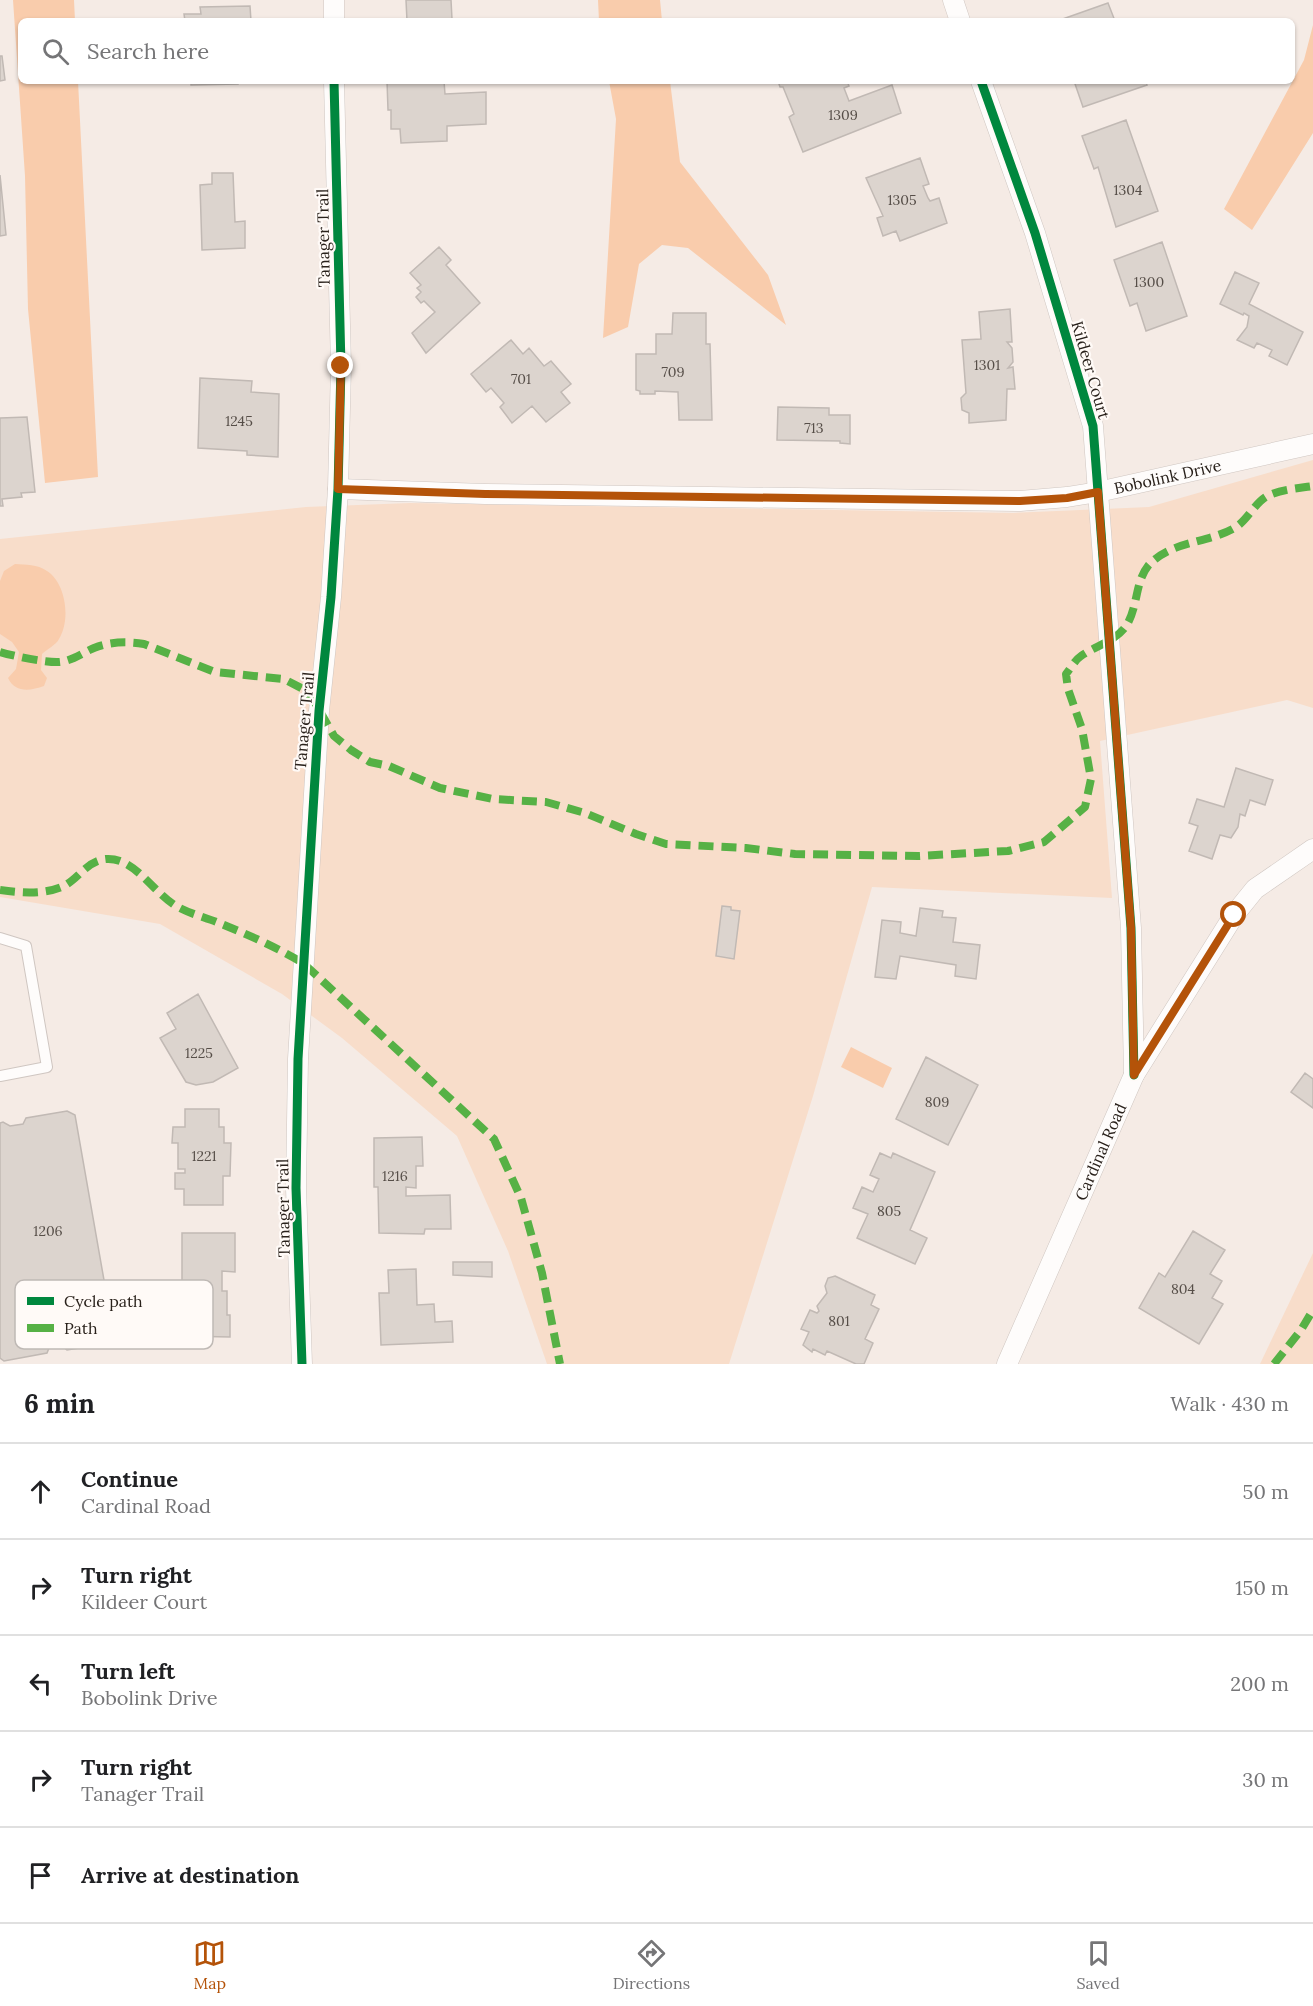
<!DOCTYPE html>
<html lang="en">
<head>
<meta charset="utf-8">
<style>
  :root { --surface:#fff; --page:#f6f6f6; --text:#202124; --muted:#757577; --line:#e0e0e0; --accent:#b45309 }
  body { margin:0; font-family:Lora,serif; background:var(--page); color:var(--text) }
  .stop { position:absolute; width:18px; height:18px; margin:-14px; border:4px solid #b45309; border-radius:50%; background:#fff }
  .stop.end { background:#b45309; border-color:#fff; box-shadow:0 2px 6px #0008 }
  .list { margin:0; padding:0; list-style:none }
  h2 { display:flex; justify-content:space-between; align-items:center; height:78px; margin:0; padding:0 24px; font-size:26px }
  h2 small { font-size:20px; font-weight:400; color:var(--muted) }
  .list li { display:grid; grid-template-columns:39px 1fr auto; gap:18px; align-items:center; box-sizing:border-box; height:96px; padding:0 24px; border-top:2px solid var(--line) }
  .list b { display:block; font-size:22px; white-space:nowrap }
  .list p { margin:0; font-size:20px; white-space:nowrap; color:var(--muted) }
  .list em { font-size:20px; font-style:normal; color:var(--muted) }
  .icon { flex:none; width:33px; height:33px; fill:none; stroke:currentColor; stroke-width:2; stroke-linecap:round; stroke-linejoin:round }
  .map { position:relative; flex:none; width:1313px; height:1364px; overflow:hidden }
  .search { position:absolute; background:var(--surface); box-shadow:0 2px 4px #0004; left:18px; right:18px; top:18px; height:66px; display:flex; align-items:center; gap:15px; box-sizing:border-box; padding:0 21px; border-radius:9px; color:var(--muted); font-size:22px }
  .sheet { height:558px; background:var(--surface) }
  nav { display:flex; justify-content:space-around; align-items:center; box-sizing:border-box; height:84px; border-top:2px solid var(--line); background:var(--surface); font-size:16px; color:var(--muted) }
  nav a { display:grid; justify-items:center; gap:3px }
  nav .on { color:var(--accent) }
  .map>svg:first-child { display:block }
  .green { fill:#f8ddca }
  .water { fill:#f9ccac }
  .building { fill:#dcd4ce; stroke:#c1b9b4; stroke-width:1.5 }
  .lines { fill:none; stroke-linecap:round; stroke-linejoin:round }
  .lane-casing { stroke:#cfc6c1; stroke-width:12 }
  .street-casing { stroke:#cfc6c1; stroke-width:21 }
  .lane { stroke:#fefcfb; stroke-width:10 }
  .street { stroke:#fefcfb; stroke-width:20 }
  .quiet { stroke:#56b145; stroke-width:8; stroke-dasharray:15 8; stroke-linecap:butt }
  .cycleway-casing { stroke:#fffaf7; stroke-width:13 }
  .cycleway { stroke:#00873e; stroke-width:9 }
  .route { stroke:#b45309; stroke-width:8 }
  .labels { text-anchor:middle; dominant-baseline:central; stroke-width:4.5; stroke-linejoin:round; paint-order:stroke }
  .number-label { font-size:14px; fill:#564e48 }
  .street-label { font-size:16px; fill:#29211b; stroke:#fffaf7 }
  .key { fill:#fffaf7; stroke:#bfb9b5; stroke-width:1.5 }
  .key-label { font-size:16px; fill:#29211b }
</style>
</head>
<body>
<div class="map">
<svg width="1313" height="1364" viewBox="0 0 1313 1364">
  <rect width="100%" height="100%" fill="#f5ebe5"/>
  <path class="green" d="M1313,460V708L1287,700L1100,741L1112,898L872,887L813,1096L729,1364H547L508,1251L457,1136L342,1038L282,994L160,924L0,897V539L306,507L410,503L1013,513L1149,507Z
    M1313,1253V1364H1260Z"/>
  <path class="water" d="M13,0H74L75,21H21V81H78L98,477L45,483L28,309L25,176Z
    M598,0H660L662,21H599Z
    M1313,25V133L1252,230L1224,209L1304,60Z
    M609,81H670L680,162L768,275L786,325L688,248L662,245L639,264L628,327L603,338L616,119Z
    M15,564C26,565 37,564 47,571C66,583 71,620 59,639C56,645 47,649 42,654L41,670L47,678L44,686C30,691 15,693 8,678L16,669L19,652L12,642L0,634V581L4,571Z
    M851,1047L892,1068L883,1088L841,1067Z"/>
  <path class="building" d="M406,0H451L452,19H470V21H407Z
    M1108,3L1115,21H1057Z
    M250,6L251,21H185L184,14H201L200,7Z
    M0,56H2L5,80L0,81Z
    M191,81H238V84L191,85Z
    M387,81H444L445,94L486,92V124L447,126V141L401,143L400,129H391V110H388Z
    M778,81H847L849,86L844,88L849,101L892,85L901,113L803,152L789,117L794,114L783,87H780Z
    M1074,81H1145L1147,85L1083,107Z
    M1126,120L1158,211L1116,227L1098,167L1094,169L1082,136Z
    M920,158L929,184L923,186L928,198L930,201L939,198L947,223L900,241L896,231L883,236L877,218L883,216L866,178Z
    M212,173H233L235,222L245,221V248L202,250L200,185L212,184Z
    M0,175L6,235L0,236Z
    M1162,242L1187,316L1146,331L1137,303L1130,306L1114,260Z
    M439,247L451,260L446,265L480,303L426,353L412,333L435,312L424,301L421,303L416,297L421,292L417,288L421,285L410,273Z
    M1235,272L1259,283L1249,304L1303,332L1287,365L1269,356L1272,350L1257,343L1254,348L1237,340L1247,327L1249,316L1244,313L1243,315L1220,304Z
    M1010,309L1012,342H1007L1012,348L1013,362L1008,368L1013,367L1015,389H1007L1006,420L969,423V413L962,410L961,398L966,393L962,340L981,339L979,312Z
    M673,313H706V344H710L712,420H679L678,392L655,391V394H640V391L636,390V354H656V334H672Z
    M511,340L523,354L529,348L544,366L551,361L571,384L561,392L570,403L546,422L532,406L512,423L500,407L504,403L491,388L486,392L471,374Z
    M200,378L252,381L251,392L279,394L278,457L247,455V451L198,448Z
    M778,407L829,408V415H850V444L840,443V441L777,440Z
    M27,417L35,492L21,493L22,497L2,499L3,506H0V418Z
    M1236,768L1273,780L1265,805L1250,800L1245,816L1240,814L1238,827L1231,838L1220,835L1212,859L1189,851L1198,826L1189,823L1197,799L1224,807Z
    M722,906L731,907V910L740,911L734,959L716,956Z
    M920,908L943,911L942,917L956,918L953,942L980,945L976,979L955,976L956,965L900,956L896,979L875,977L882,920L901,922L900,933L916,936Z
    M198,994L238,1068L213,1082L196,1085L186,1082L160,1038L176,1029L167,1013Z
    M926,1057L978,1085L948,1145L896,1119Z
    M1305,1073L1313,1079V1108L1291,1092Z
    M185,1109H219V1127H224V1143H231L230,1176H223V1205H184V1189H175V1173H185V1169H178V1143H172L173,1127H185Z
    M67,1111L75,1115L114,1337L110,1343L67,1350L62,1346L49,1348L47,1353L4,1361L0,1358V1123L3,1122L10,1126L23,1124L26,1118Z
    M422,1137L423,1166H416V1188L406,1187V1196L450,1195L451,1229H425L424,1234L379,1233L378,1187H374V1138Z
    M880,1153L891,1158L893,1153L935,1172L910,1230L927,1238L915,1264L857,1238L868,1214L853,1208L862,1187L873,1192L879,1179L870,1175Z
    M1193,1231L1225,1250L1210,1274L1222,1281L1212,1298L1223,1304L1199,1344L1139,1308L1159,1273L1165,1277Z
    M182,1233H235V1272L222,1271V1291H227V1315H230V1337L182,1336L183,1299L177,1294V1286L182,1281Z
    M453,1262H492V1277L453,1275Z
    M416,1269L417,1305L434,1304L435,1322L452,1321L453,1342L381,1345L379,1293H389L388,1270Z
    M835,1276L875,1295L871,1305L879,1309L865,1339L873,1343L864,1364H856L827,1351L825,1355L813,1349L812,1352L803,1345L809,1332L801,1329L810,1310L817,1313L819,1311L817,1306L827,1293L825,1286L828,1278Z"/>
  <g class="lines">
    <defs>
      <path id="lane" d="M0,938L26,946L47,1067L0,1076"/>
      <g id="street">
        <path d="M334,0V21"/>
        <path d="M953,0L960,21"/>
        <path d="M981,81L1035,233L1093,426L1131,928L1134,1075"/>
        <path id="s1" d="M338,489L485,494L1020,501L1067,497L1098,492L1313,444"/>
        <path d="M302,1364L296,1188L298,1059L319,711L331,597L338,489L341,366L334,81"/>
        <path id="s2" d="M1007,1364L1134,1075L1234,915L1255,889L1313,849"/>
      </g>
    </defs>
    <use href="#lane" class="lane-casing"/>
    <use href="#street" class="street-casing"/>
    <use href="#lane" class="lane"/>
    <use href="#street" class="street"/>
    <path class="quiet" d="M0,652C13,656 47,663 59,662C72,661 82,653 94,648C110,642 126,641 144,644L215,672L284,679L303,689L313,699L334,736L351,750L370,762L389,766L440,788L493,799L546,802L585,813L636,834L666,844L746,848L795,854L918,856L1008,851L1044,842L1085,807L1091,779L1082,729L1068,689L1066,674C1071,668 1075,660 1081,656C1095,646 1116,641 1126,626C1138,608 1135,582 1148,566C1171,540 1208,544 1236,527C1250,518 1256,499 1272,494C1285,489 1300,488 1313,486
      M0,890C21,893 44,895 64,886C79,878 87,861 106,859C133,857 151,889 173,904C186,913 205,917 219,923C249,935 276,947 303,963L494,1139L521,1198L542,1273L560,1364
      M1274,1364L1301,1330L1313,1310"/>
    <defs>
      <path id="cycleway" d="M981,81L1035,233L1093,426L1131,928L1134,1075
        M302,1364L296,1188L298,1059L319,711L331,597L338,489L341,366L334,81"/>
    </defs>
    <use href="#cycleway" class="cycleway-casing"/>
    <use href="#cycleway" class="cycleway"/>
  </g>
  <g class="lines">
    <path class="route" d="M341,366L338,489L485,494L1020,501L1067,498L1098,492L1131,928L1134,1075L1234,915"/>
  </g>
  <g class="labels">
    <g class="number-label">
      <text x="843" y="115">1309</text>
      <text x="1128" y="190">1304</text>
      <text x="902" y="200">1305</text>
      <text x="1149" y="282">1300</text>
      <text x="987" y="365">1301</text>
      <text x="673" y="372">709</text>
      <text x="521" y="379">701</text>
      <text x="239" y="421">1245</text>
      <text x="814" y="428">713</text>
      <text x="199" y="1053">1225</text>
      <text x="937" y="1102">809</text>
      <text x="204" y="1156">1221</text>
      <text x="395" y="1176">1216</text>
      <text x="889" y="1211">805</text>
      <text x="48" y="1231">1206</text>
      <text x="1183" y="1289">804</text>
      <text x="839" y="1321">801</text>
    </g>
    <g class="street-label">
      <text transform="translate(323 238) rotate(-91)">Tanager Trail</text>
      <text transform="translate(1091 370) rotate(74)">Kildeer Court</text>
      <text stroke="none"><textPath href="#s1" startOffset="832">Bobolink Drive</textPath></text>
      <text transform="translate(304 721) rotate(-85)">Tanager Trail</text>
      <text stroke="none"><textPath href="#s2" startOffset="232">Cardinal Road</textPath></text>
      <text transform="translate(283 1208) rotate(-91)">Tanager Trail</text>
    </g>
  </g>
  <rect x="15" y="1280" width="198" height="69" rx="9" class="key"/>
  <rect x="27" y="1297" width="27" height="8" fill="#00873e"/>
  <rect x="27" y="1324" width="27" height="8" fill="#56b145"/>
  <g class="key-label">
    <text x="64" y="1307">Cycle path</text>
    <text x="64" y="1334">Path</text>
  </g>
</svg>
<div class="stop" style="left:1234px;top:915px"></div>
<div class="stop end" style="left:341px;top:366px"></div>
<div class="search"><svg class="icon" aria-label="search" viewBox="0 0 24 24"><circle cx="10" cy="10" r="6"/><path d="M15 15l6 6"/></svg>Search here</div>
</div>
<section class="sheet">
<h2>6 min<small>Walk · 430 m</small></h2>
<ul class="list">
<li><svg class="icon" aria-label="ahead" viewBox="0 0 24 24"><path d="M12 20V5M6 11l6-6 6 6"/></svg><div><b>Continue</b><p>Cardinal Road</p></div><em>50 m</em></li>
<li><svg class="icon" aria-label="right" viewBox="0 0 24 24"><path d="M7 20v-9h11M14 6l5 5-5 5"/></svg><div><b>Turn right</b><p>Kildeer Court</p></div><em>150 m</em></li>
<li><svg class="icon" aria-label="left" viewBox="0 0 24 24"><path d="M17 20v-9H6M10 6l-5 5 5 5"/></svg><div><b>Turn left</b><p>Bobolink Drive</p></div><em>200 m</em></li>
<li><svg class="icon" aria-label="right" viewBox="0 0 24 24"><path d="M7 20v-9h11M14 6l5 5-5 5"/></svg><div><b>Turn right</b><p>Tanager Trail</p></div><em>30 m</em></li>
<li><svg class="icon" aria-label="arrive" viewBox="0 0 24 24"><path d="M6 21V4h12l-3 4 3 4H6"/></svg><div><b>Arrive at destination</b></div></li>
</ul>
</section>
<nav>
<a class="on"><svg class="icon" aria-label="map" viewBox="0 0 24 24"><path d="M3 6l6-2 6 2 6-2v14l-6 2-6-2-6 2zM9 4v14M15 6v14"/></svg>Map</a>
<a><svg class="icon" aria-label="directions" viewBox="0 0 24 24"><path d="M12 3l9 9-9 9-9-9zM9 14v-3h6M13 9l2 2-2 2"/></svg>Directions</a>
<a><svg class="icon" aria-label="saved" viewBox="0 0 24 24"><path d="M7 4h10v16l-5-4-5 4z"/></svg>Saved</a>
</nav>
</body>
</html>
